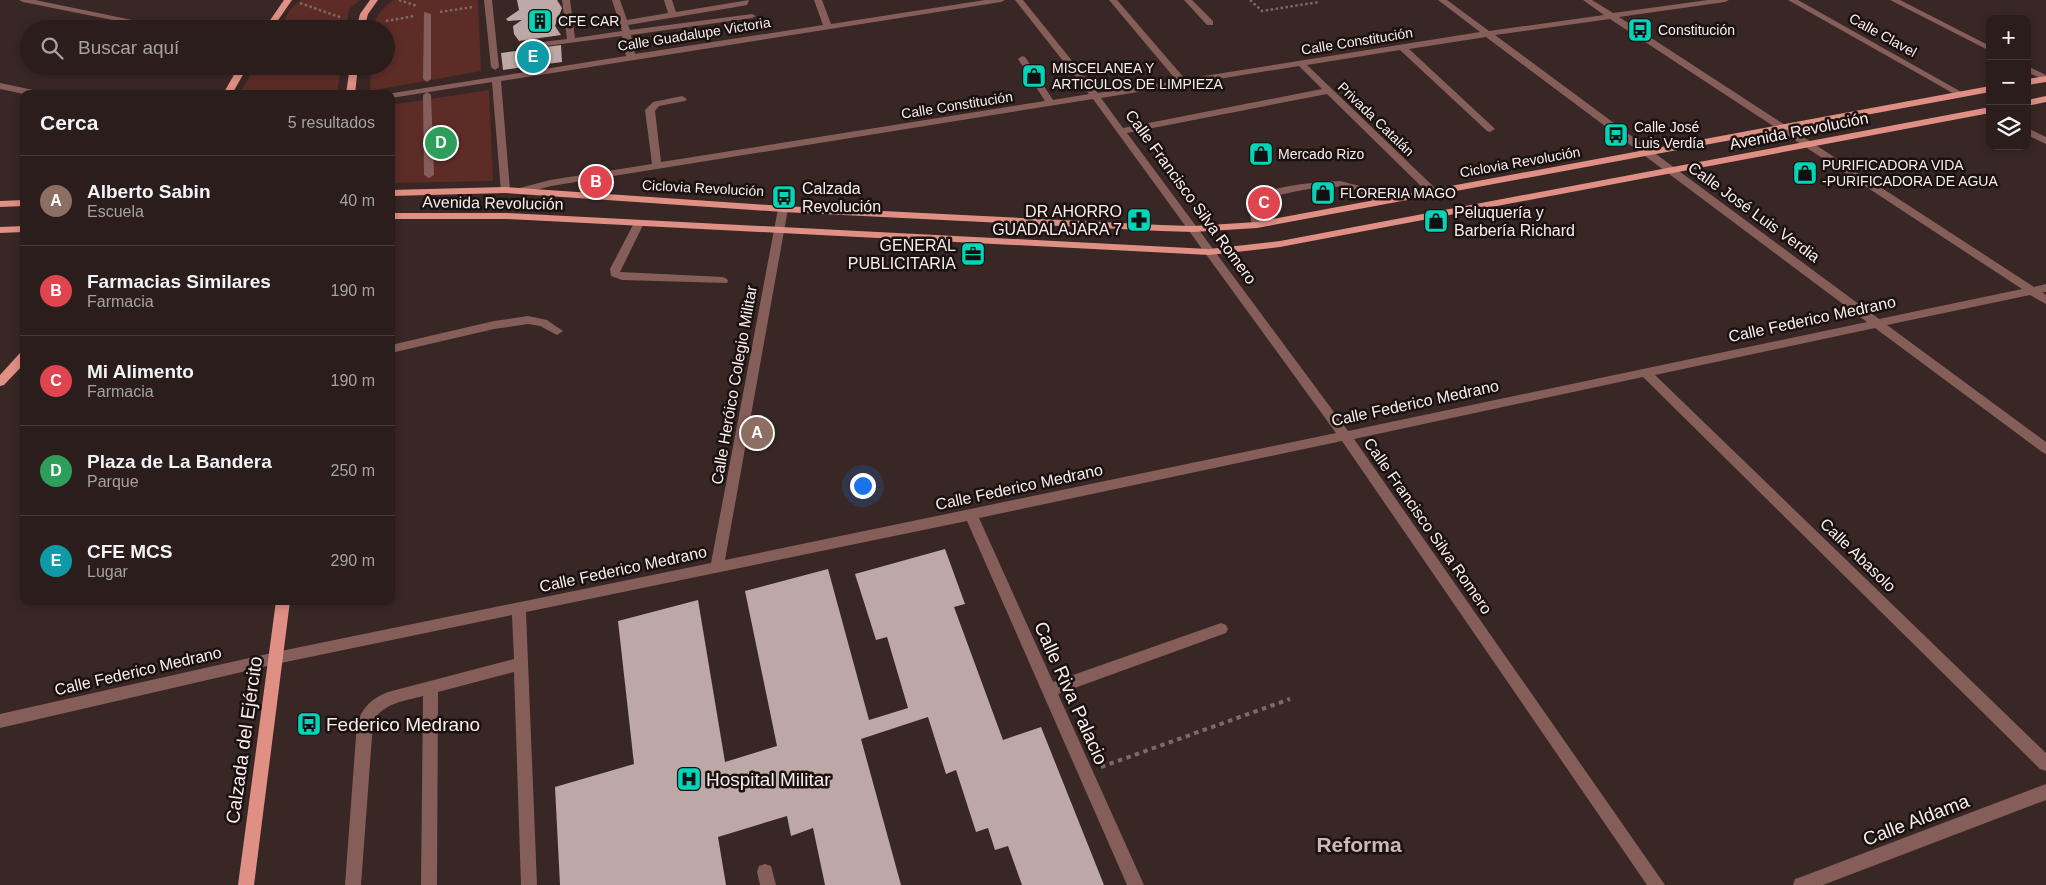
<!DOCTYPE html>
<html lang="es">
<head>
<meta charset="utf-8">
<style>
  :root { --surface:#2a1d1c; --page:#362a29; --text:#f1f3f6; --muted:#a5a2a3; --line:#463b3b; --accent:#01d5b7 }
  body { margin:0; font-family:Arial,sans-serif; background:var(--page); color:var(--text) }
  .controls { position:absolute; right:15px; top:15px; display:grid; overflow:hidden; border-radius:10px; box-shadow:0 2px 8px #0003 }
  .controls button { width:45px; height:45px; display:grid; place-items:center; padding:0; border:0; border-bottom:1px solid var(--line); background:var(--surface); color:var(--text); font:25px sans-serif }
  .you { position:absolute; left:862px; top:485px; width:18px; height:18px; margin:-12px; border:4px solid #fff; border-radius:50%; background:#1a73e8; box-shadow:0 0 0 8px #1a73e833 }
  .badge { display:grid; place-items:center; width:32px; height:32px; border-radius:50%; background:var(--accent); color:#fff; font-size:16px; font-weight:700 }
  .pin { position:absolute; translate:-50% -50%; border:2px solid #fff; box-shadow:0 1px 5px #0006 }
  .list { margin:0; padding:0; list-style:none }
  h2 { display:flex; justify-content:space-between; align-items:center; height:65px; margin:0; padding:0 20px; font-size:21px }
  h2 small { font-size:16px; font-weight:400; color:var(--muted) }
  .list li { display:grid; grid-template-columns:32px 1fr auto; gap:15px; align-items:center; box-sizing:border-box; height:90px; padding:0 20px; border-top:1px solid var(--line) }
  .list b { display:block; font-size:19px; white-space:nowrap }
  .list p { margin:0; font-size:16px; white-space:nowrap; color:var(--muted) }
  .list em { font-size:16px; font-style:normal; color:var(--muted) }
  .icon { flex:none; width:28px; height:28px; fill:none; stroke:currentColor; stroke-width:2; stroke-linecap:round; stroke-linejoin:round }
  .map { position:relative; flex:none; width:2046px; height:885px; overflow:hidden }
  .search { position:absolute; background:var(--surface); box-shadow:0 2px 8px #0003; left:20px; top:20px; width:375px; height:55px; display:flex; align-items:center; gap:12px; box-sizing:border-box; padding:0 18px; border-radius:28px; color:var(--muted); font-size:19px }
  .panel { position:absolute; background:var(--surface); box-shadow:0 2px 8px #0003; left:20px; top:90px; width:375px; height:515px; border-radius:10px }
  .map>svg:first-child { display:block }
  .green { fill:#5d2c27 }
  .building { fill:#bea8a5 }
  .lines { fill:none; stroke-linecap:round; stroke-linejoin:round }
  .path-far1 { stroke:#7a6a68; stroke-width:2.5; stroke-dasharray:2.5 2.5; stroke-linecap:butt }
  .path { stroke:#7a6a68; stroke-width:4; stroke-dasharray:4.5 4.5; stroke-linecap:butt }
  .minor { fill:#865e59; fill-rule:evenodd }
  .major { fill:#e08f84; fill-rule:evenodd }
  .labels { text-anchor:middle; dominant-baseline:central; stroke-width:5; stroke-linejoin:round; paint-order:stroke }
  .far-poi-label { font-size:14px; fill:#f9edeb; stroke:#1a1211; text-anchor:start }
  .far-street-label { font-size:14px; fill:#f9edeb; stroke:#1a1211 }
  .street-label { font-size:16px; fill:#f9edeb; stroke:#1a1211 }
  .poi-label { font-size:16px; fill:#f9edeb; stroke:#1a1211; text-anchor:start }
  .near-street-label { font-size:19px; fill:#f9edeb; stroke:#1a1211 }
  .near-poi-label { font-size:19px; fill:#f9edeb; stroke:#1a1211; text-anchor:start }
  .near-neighbourhood-label { font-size:21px; font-weight:bold; fill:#ceb8b5; stroke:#1a1211 }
</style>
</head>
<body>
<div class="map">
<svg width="2046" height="885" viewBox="0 0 2046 885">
  <rect width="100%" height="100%" fill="#382725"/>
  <path class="green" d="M300,0H360L349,9L346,29H279L290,10Z
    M393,0H478L481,71L370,91L371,66H386V29H374C374,16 383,8 393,0Z
    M256,66H341L337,94H239Z
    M489,90L493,181L391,183V105Z"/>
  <path class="building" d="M517,0H557L562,8L555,26L561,35L519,41L514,34L513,26L522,20L508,21L506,19L519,10Z
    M561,45L562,62L503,70L501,53Z
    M945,549L965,604L954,607L1003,740L1041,727L1104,885H1022L1008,846L995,850L988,828L976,832L956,770L946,774L928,717L861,739L901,885H825L813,828L791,836L787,816L718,837L726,885H560L555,787L634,764L618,621L698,600L725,762L777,746L745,591L828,569L869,720L908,708L887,637L876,640L855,574Z"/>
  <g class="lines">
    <path class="path-far1" d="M399,0L417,6
      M1250,0L1262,11L1319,2
      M300,3L342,18
      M440,12L473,7
      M386,21L414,16"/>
    <path class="path" d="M1101,767L1290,699"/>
    <path class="minor" d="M19,0H35L176,29H158L23,2Z
      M484,0H492L499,67L495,70L491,67Z
      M562,0H570L575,38L622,31L612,0H620L627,20L668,13L664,0H672L676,12L749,0L747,5L736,7L628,25L630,30L752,14L756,16L752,18L631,35L635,54L823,25L814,0H822L831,24L985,0H1005L1001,2L501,81L510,190L505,193L501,192L492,82L391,98V94H387L626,56L622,36L531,48V44L534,43L567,39Z
      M1015,0H1023L1098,93L1177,81L1109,0H1117L1185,79L1480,32L1438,0H1447L1489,31L1604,15L1583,0H1592L1613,13L1708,0H1729L1725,2L1619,17L2034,287L2046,284V292H2042L2046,295V304L2030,295L1887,325L2046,442V454L2042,452L1875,328L1655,375L2046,753V771L2040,769L1643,377L1354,439L1665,885H1647L1342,441L979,518L1053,682L1221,623L1226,625L1228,629L1226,633L1058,694L1144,885H1127L967,521L526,612L537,885H521L514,672L438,692L437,885H421L423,696C405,701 381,703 373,723L361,885H345L357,723C363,707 372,698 388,692L514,659L512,615L276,664L0,728V714L276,652L711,563L778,209L783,206L788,209L725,560L1336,433L1093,99L551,186L520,194L515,191L516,189L550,180L652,164L645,110L653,102L682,96L687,99L685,101L659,106L655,111L661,162L1045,101L1018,59L1022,56L1025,57L1053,100L1089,94ZM1610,19L2022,289L1879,319L1495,35ZM1486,37L1867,322L1348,431L1127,133L1327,94L1429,194H1437V190L1307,65L1400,50L1487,131L1490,132L1495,129L1493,127L1409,49ZM1299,66L1322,89L1123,128L1101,98Z
      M1184,0H1192L1213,21V25H1207Z
      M1788,0H1798L1965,94L1964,96H1958Z
      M1890,0H1900L1990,46V51Z
      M424,12L431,14V79L427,82L423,79Z
      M2027,66L2046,75V81L2027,72Z
      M0,83L38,91L42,94H24L0,89Z
      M427,92L431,95L434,175L429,178L424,175L423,95Z
      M2027,128L2046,137V144L2027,135Z
      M1340,181L1364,187L1386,202L1381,205C1370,202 1362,191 1350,188C1334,183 1270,193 1258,205L1262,225L1257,228L1252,225L1248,204C1263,185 1316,182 1340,181Z
      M639,220L644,223L620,272L723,277L727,279L728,281L727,283L622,280L611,276L610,269L634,223Z
      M528,316L547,320L563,331L557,335L540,326L528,324L494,329L391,353V345L494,321Z
      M2046,784V800L1823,885H1793L1795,879L1801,877Z
      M765,864L771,866L776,885H760L757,872L759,866Z"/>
    <path class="major" d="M284,0H292L272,29H264Z
      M370,0H378L368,14L364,29H356L360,14Z
      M239,66H248L232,94H223Z
      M350,66H358L355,94H346Z
      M2046,76V82L2027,85V79Z
      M1990,86V92L1257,228L1193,232L1161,231L783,212L505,193L391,196V190L505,187L783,206L1161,225L1193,226L1257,222Z
      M2046,96V102L2027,106V100Z
      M1990,107V113L1280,247L1209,255L507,219H391V213H507L1209,249L1280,241Z
      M24,200V206L0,207V201Z
      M24,226V232L0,233V227Z
      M24,352V364L4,385L0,386V375L20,353Z
      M276,601H290L254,885H238Z"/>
  </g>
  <defs>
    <symbol id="building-square" viewBox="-11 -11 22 22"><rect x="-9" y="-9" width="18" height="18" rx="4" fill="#01d5b7" stroke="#1a1211"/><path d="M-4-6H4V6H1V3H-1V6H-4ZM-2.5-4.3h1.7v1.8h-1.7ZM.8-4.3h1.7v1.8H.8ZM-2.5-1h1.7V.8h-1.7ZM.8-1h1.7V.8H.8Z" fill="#111"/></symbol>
    <symbol id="bus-square" viewBox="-11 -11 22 22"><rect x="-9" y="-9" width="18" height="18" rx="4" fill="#01d5b7" stroke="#1a1211"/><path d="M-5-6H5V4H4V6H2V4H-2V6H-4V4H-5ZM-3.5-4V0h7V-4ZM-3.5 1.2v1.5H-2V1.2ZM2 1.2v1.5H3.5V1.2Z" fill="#111"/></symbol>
    <symbol id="shop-square" viewBox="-11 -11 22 22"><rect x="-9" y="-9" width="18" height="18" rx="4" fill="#01d5b7" stroke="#1a1211"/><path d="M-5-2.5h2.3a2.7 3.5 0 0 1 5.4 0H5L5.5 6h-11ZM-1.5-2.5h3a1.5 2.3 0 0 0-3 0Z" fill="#111"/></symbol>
    <symbol id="pharmacy-square" viewBox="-11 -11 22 22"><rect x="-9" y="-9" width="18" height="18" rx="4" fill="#01d5b7" stroke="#1a1211"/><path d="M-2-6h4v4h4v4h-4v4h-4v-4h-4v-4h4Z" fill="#111"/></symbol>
    <symbol id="office-square" viewBox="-11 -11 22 22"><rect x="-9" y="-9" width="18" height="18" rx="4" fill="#01d5b7" stroke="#1a1211"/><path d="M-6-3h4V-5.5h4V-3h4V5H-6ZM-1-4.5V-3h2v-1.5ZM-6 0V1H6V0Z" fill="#111"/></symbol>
    <symbol id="hospital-square" viewBox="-11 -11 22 22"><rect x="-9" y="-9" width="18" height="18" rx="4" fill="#01d5b7" stroke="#1a1211"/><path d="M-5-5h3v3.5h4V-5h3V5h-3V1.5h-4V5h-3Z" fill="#111"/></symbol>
  </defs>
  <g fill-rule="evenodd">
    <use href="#building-square" x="526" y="7" width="28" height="28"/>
    <use href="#bus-square" x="1626" y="16" width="28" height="28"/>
    <use href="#shop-square" x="1020" y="62" width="28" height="28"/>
    <use href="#bus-square" x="1602" y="121" width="28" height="28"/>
    <use href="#shop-square" x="1247" y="140" width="28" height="28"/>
    <use href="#shop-square" x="1791" y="159" width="28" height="28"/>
    <use href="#shop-square" x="1309" y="179" width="28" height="28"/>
    <use href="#bus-square" x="770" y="183" width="28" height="28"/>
    <use href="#pharmacy-square" x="1125" y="206" width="28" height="28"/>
    <use href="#shop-square" x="1422" y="207" width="28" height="28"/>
    <use href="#office-square" x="959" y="240" width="28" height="28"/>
    <use href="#bus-square" x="295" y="710" width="28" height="28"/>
    <use href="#hospital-square" x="675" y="765" width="28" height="28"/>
  </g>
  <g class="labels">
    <g class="far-poi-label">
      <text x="558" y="21">CFE CAR</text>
      <text x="1658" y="30">Constitución</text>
      <text x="1052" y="68">MISCELANEA Y<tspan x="1052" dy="16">ARTICULOS DE LIMPIEZA</tspan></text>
      <text x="1634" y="127">Calle José<tspan x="1634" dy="16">Luis Verdía</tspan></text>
      <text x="1278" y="154">Mercado Rizo</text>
      <text x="1822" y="165">PURIFICADORA VIDA<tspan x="1822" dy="16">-PURIFICADORA DE AGUA</tspan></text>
      <text x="1340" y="193">FLORERIA MAGO</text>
    </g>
    <g class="far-street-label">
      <text transform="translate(694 34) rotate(-9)">Calle Guadalupe Victoria</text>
      <text transform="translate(1883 35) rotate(29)">Calle Clavel</text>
      <text transform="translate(1357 41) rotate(-9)">Calle Constitución</text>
      <text transform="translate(957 105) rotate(-9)">Calle Constitución</text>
      <text transform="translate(1376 119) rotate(44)">Privada Catalán</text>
      <text transform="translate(1520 162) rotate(-10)">Ciclovia Revolución</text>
      <text transform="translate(703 188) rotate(3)">Ciclovia Revolución</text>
    </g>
    <g class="street-label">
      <text transform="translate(1799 131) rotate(-11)">Avenida Revolución</text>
      <text transform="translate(1191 197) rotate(54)">Calle Francisco Silva Romero</text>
      <text transform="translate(493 203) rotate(1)">Avenida Revolución</text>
      <text transform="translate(1754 212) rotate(36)">Calle José Luis Verdia</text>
      <text transform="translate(1812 319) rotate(-12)">Calle Federico Medrano</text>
      <text transform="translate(734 385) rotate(-80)">Calle Heróico Colegio Militar</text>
      <text transform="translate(1415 403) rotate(-12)">Calle Federico Medrano</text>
      <text transform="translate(1019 487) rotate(-12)">Calle Federico Medrano</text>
      <text transform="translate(1428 526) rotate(55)">Calle Francisco Silva Romero</text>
      <text transform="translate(1858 555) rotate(44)">Calle Abasolo</text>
      <text transform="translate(623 569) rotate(-12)">Calle Federico Medrano</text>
      <text transform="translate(138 671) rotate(-13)">Calle Federico Medrano</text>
    </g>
    <g class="poi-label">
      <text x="802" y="188">Calzada<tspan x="802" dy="18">Revolución</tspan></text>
      <text x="1122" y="211" text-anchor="end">DR AHORRO<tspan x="1122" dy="18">GUADALAJARA 7</tspan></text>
      <text x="1454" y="212">Peluquería y<tspan x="1454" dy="18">Barbería Richard</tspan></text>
      <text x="956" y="245" text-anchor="end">GENERAL<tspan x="956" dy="18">PUBLICITARIA</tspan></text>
    </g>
    <g class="near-street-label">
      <text transform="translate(1071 693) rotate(66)">Calle Riva Palacio</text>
      <text transform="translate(244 740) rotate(-82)">Calzada del Ejército</text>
      <text transform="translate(1916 820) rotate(-21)">Calle Aldama</text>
    </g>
    <g class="near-poi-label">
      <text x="326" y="724">Federico Medrano</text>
      <text x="706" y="779">Hospital Militar</text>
    </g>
    <g class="near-neighbourhood-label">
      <text x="1359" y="844">Reforma</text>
    </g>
  </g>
</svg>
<div class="controls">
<button>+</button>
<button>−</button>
<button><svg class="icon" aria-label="layers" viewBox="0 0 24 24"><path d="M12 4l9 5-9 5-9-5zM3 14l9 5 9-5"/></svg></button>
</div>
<div class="you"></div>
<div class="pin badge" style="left:757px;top:433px;background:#8d6e63">A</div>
<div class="pin badge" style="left:596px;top:182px;background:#e0444e">B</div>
<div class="pin badge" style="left:1264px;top:203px;background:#e0444e">C</div>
<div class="pin badge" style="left:441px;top:143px;background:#2e9e5b">D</div>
<div class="pin badge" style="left:533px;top:57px;background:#0f9aa8">E</div>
<div class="search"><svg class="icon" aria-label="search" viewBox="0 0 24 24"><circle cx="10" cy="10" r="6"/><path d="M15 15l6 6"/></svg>Buscar aquí</div>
<section class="panel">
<h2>Cerca<small>5 resultados</small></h2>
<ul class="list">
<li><span class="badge" style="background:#8d6e63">A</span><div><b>Alberto Sabin</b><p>Escuela</p></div><em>40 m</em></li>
<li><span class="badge" style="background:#e0444e">B</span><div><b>Farmacias Similares</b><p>Farmacia</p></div><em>190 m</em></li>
<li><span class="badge" style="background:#e0444e">C</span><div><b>Mi Alimento</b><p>Farmacia</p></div><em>190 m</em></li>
<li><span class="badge" style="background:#2e9e5b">D</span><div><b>Plaza de La Bandera</b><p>Parque</p></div><em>250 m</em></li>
<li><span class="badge" style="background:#0f9aa8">E</span><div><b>CFE MCS</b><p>Lugar</p></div><em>290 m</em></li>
</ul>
</section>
</div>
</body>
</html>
